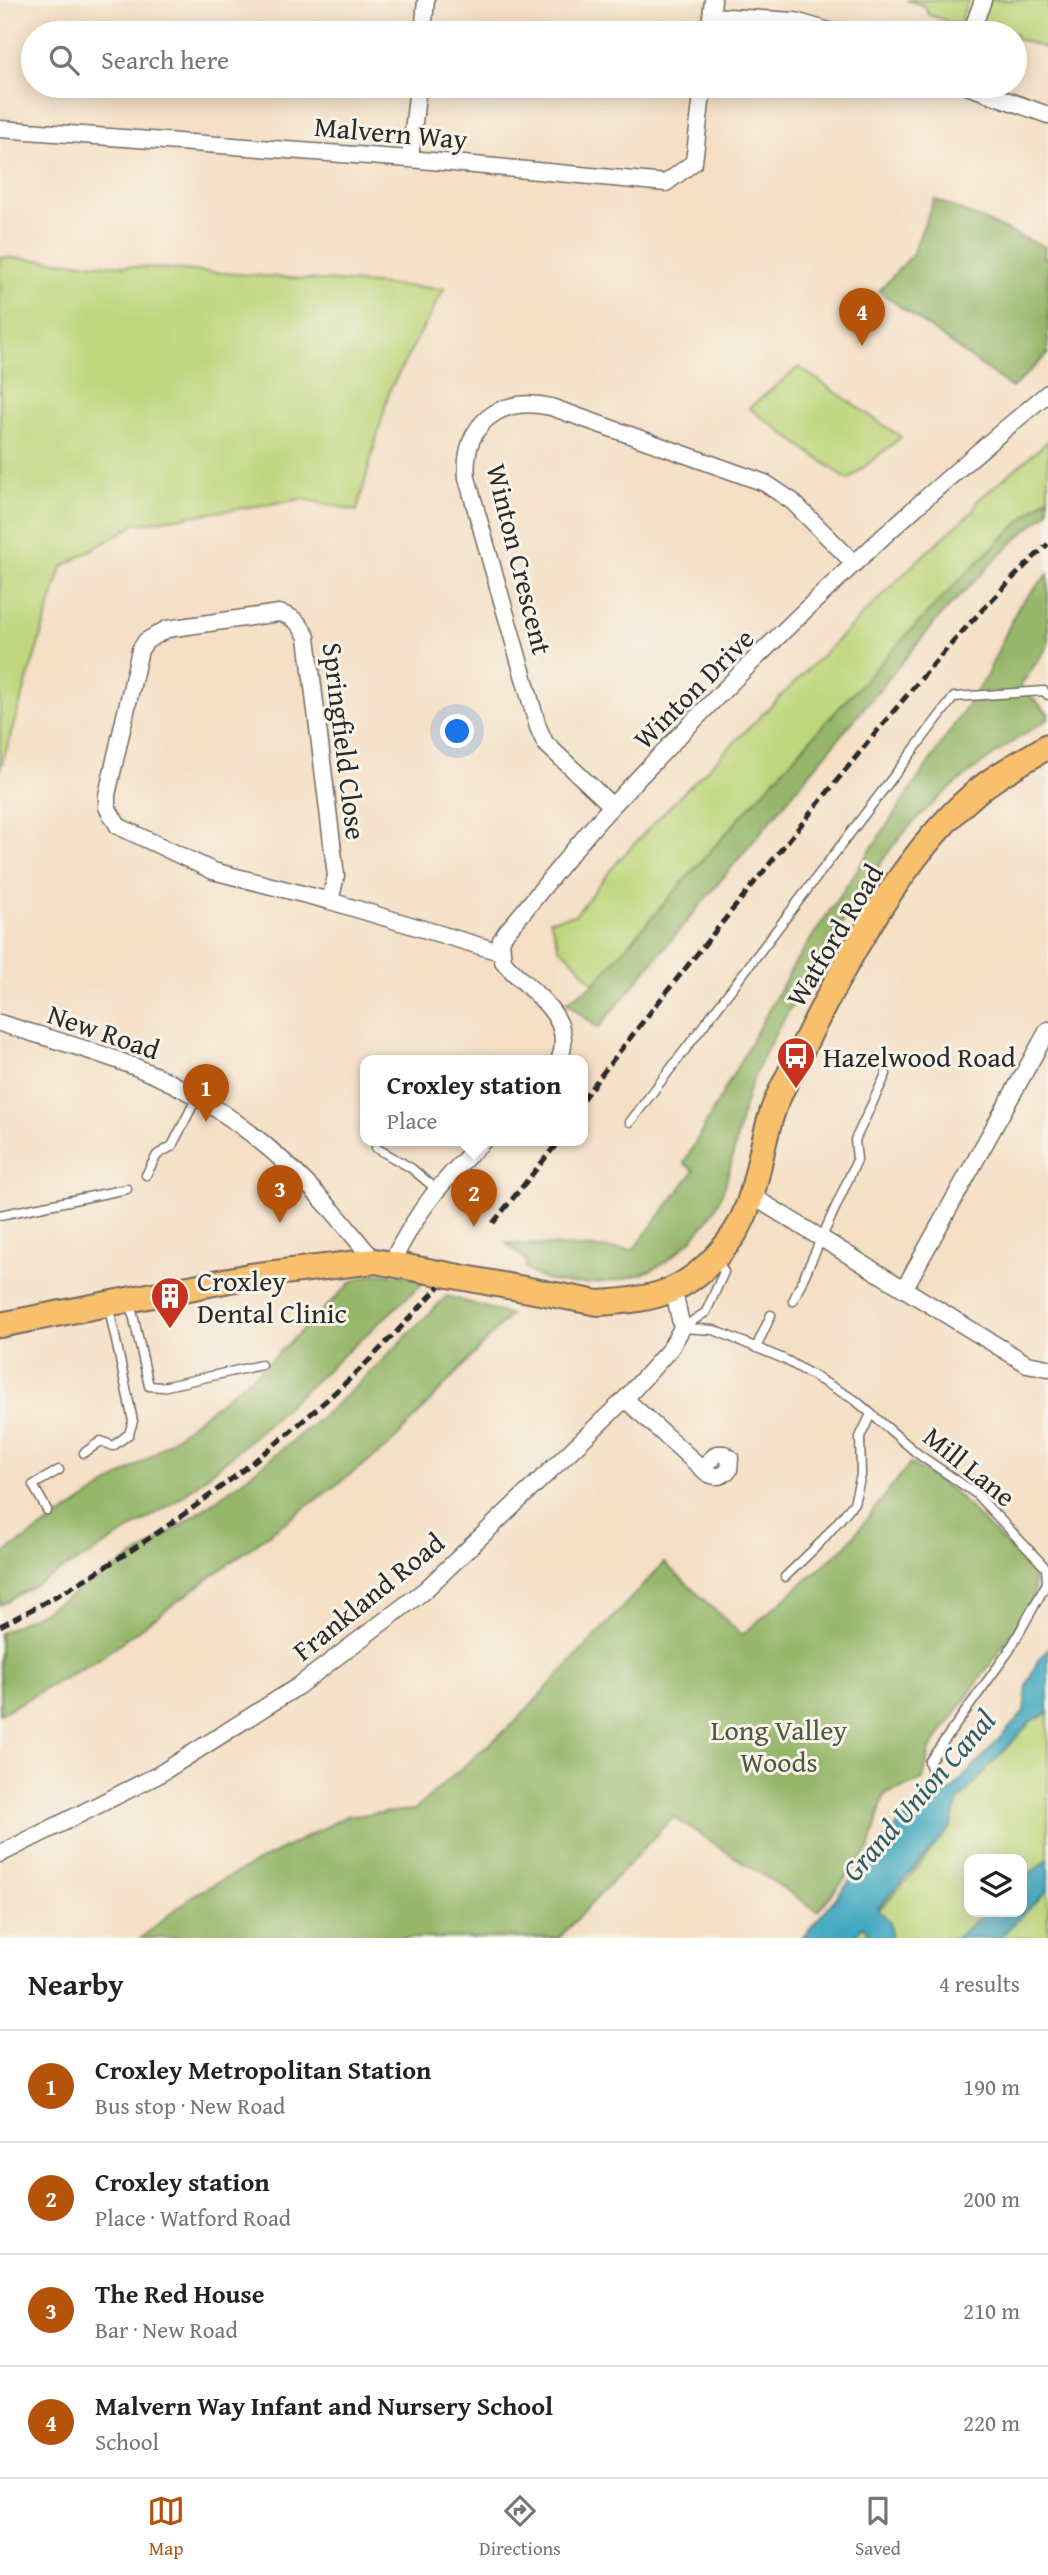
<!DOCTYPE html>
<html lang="en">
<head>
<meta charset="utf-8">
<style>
  :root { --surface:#fff; --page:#f6f6f6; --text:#222; --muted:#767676; --line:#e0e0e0; --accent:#b45309 }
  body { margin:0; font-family:"Gentium Book Plus",serif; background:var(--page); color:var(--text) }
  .controls { position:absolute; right:21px; bottom:21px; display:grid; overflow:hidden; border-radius:14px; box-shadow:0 4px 18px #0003 }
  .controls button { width:63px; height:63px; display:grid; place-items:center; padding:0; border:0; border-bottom:2px solid var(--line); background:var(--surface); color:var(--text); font:35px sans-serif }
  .you { position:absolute; left:458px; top:732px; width:24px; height:24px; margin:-18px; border:5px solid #fff; border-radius:50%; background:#1a73e8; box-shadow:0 0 0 10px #1a73e833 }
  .badge { display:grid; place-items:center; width:46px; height:46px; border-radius:50%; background:var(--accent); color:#fff; font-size:23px; font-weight:700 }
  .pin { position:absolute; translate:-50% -58px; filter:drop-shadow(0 2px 4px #0008) }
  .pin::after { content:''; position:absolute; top:37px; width:24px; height:21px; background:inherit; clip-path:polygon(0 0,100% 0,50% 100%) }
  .popup { position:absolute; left:360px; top:1055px; width:228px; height:91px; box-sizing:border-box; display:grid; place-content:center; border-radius:14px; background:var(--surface); filter:drop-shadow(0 2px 5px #0005); font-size:23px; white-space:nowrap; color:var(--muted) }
  .popup b { font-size:26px; color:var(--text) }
  .popup::after { content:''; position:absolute; left:50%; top:100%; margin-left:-14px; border:14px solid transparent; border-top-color:var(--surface) }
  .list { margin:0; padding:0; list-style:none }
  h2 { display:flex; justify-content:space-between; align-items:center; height:91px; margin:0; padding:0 28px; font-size:30px }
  h2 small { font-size:23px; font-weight:400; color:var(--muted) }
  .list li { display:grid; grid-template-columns:46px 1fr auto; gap:21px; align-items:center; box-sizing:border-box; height:112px; padding:0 28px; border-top:2px solid var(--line) }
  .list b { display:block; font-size:26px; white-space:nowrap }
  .list p { margin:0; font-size:23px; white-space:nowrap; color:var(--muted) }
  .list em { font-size:23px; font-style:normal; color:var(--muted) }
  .icon { flex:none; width:38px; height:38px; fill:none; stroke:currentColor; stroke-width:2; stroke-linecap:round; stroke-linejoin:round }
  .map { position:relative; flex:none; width:1048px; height:1938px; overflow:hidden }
  .search { position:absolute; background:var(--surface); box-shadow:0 4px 18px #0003; left:21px; right:21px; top:21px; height:77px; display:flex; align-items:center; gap:18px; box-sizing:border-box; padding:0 24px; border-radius:38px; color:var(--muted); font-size:26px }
  .sheet { height:539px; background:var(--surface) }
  nav { display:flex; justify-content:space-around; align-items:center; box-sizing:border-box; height:98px; border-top:2px solid var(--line); background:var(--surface); font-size:19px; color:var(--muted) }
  nav a { display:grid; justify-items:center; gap:4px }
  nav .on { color:var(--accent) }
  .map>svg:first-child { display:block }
  .green { fill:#bed67b; stroke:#748053; stroke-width:2; fill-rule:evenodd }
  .forest { fill:#96b76b; stroke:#60714b; stroke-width:2 }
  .water { fill:#40a8c0; stroke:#366a76; stroke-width:2 }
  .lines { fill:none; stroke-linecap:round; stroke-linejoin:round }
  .lane-casing { stroke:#726a61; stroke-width:11 }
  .street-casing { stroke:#726a61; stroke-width:19 }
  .primary-casing { stroke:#726a61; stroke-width:28 }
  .lane { stroke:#fff; stroke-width:8 }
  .street { stroke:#fff; stroke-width:16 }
  .primary { stroke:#f8bf6c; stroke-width:24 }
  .rail { stroke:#2b2b2b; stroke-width:5; stroke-dasharray:10 5; stroke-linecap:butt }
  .labels { text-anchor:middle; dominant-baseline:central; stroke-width:6; stroke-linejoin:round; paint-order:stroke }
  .street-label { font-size:28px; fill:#2b2b2b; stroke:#f7f3e8 }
  .poi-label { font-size:28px; fill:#2b2b2b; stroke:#f7f3e8; text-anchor:start }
  .park-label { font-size:28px; fill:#50563f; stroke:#f7f3e8 }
  .water-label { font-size:30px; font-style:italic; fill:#335d67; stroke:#f7f3e8 }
</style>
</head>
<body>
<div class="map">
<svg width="1048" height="1938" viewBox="0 0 1048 1938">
  <rect width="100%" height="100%" fill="#f7f3e8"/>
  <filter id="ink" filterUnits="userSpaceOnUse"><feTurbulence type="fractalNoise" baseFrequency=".0143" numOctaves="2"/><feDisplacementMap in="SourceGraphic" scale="14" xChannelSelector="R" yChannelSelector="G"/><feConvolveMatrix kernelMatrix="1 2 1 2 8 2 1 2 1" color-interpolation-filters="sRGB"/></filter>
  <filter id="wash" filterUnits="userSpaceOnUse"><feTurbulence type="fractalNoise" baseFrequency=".00686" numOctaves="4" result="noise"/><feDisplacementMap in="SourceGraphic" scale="28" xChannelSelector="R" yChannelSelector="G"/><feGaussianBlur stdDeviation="1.57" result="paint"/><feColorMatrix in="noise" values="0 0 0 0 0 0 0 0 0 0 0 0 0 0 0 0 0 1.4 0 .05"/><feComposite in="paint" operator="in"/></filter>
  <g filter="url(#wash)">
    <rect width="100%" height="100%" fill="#f5dfc5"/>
    <path class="green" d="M906,0H968L959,25L929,15L925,6Z
      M989,0H1048V49L1015,38V33C1004,33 987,32 981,22Z
      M0,257L444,289L390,389L357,511L303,499L136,524L62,567L0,770Z
      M799,367L901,437L848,480L749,408Z
      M1048,441V497C978,558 915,626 853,693C764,789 679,886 594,984L567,953L560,949L550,920L575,915L619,860L669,807L918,560L973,511L976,502Z
      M1048,1713V1938H852C884,1903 947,1846 958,1801L1032,1720ZM969,1859H1022V1912H969Z"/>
    <path class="forest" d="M934,199L1045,247L1044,256L1048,259V354L1012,388L879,291L912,255Z
      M1048,497V512L1014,541L942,614L598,1028L566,1002L594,984C679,886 764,789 853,693C915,626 978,557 1048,497Z
      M1048,574V646L1020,686L1048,713V719C993,753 929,798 890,850C864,885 842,925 819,962C795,1001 766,1043 750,1087C734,1129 734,1191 703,1226C691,1241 672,1259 655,1268C625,1284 549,1294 525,1267L528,1262L506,1243L633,1250L694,1171L684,1163L793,966L986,677L1018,607Z
      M377,1273L419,1278L423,1283L233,1455L175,1502L89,1555L0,1605V1556L151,1456L264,1367L353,1281Z
      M447,1296L510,1315L389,1446L96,1661L0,1714V1633C113,1579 238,1489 333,1407C373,1373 409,1332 447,1296Z
      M910,1463L953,1491L1025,1564L1033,1574L1034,1602L930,1749L923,1780L884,1795L869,1850L818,1911L673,1817L559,1938H141L193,1895L347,1816L414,1810L519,1718L664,1563L742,1635L846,1546Z"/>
    <path class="water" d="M1048,1648V1713L1032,1720L958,1801L950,1828L878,1908L890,1923L891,1938H872L863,1926L852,1938H802L893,1830L920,1804L950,1792L1024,1712L1027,1684L1038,1660Z
      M1048,1859V1890L999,1938H956L986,1912H1022V1880Z"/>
  </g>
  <g filter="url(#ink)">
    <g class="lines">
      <defs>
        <path id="lane" d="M630,1122L954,697L1044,691L1048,695
          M376,1148L411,1168L436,1189
          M146,1175L157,1155L172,1146L197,1097
          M0,1215L127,1189
          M130,1301L149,1386L162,1387L261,1365
          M793,1301L857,1160L855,1140L886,1074
          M682,1328L714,1330L786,1360L855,1400L918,1454L975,1493L1046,1568L1047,1583L1009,1651L929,1762L932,1771
          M682,1328L706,1312L724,1272L718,1261
          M756,1348L771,1315
          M84,1453L101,1441L113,1446L129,1434L133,1421L109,1308
          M47,1510L33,1485L59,1470
          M785,1577L819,1544L854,1503L861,1475L860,1437L871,1414"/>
        <path id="street" d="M711,16L795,21L836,33
          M423,33L426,0
          M709,33L713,0
          M971,33L983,0
          M967,86L1048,115
          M0,129L410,159L666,183L694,162L703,86
          M410,159L418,86
          M612,806L545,743L538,727L467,478C462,424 500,395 551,407L765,483L792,501L853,562
          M330,901L336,876L307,637C300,624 295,617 279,613L167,629L146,641L140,650L107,795V807L118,826L213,871L330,901L500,952
          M0,1023C63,1043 133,1060 190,1093C243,1122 290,1164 330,1208C346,1225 359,1244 375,1261
          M559,1061C578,1015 527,991 503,961L501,940L507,931C543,890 575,845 613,805C750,659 894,520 1048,393
          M752,1196L1027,1364L1048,1368
          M392,1262C419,1207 440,1184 483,1141
          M904,1289L1048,1030
          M625,1399L707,1473C716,1478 721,1477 729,1470L730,1458L724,1454H717L701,1468
          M0,1854L158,1775L297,1687L425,1590L625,1399L670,1349L682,1328L674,1292"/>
        <path id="primary" d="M0,1325L250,1276L375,1261L598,1303C657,1300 688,1292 727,1244C759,1205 757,1150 775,1105C782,1087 792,1070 800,1053C841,968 902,856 973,795C995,775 1023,762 1048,746"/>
      </defs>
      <use href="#lane" class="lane-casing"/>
      <use href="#street" class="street-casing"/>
      <use href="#primary" class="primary-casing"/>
      <use href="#lane" class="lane"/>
      <use href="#street" class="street"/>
      <use href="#primary" class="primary"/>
      <path class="rail" d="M582,1100C653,1007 727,917 800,826C879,729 957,629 1048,544
        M493,1223L559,1141
        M0,1626C129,1561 250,1472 355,1374C384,1346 412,1315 440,1286"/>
    </g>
  </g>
  <defs>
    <symbol id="bus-pin" viewBox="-11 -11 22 30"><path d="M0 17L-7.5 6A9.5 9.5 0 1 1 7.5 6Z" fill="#c8321e" stroke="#f7f3e8"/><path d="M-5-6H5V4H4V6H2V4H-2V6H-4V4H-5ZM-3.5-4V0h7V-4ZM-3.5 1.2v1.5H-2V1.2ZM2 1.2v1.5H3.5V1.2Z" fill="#fff"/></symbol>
    <symbol id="building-pin" viewBox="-11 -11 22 30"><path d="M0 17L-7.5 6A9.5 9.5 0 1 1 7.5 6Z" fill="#c8321e" stroke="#f7f3e8"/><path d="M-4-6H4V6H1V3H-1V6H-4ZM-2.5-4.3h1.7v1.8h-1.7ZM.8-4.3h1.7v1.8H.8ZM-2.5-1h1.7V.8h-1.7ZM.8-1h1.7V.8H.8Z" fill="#fff"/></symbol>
  </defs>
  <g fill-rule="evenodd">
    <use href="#bus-pin" x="774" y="1034" width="44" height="60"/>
    <use href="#building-pin" x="148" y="1274" width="44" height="60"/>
  </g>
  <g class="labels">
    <g class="street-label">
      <text transform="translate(391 132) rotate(5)">Malvern Way</text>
      <text transform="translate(520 559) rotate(76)">Winton Crescent</text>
      <text transform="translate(693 688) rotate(-45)">Winton Drive</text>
      <text transform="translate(345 741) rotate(83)">Springfield Close</text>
      <text transform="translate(834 935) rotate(-59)">Watford Road</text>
      <text transform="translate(104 1031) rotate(19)">New Road</text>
      <text transform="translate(970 1466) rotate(39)">Mill Lane</text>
      <text transform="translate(368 1596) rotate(-39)">Frankland Road</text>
    </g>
    <g class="poi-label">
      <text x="823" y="1056">Hazelwood Road</text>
      <text x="197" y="1280">Croxley<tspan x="197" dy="32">Dental Clinic</tspan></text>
    </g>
    <g class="park-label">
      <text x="779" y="1729">Long Valley<tspan x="779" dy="32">Woods</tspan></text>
    </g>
    <g class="water-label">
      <text transform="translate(918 1795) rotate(-49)">Grand Union Canal</text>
    </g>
  </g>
</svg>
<div class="controls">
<button><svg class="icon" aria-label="layers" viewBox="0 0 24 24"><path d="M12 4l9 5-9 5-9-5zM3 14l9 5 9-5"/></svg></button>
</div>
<div class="you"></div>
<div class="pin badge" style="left:206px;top:1122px">1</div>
<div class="pin badge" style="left:474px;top:1227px">2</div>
<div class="popup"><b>Croxley station</b>Place</div>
<div class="pin badge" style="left:280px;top:1223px">3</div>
<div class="pin badge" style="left:862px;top:346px">4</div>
<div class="search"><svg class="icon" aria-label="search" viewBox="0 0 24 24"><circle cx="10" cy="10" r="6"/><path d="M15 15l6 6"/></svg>Search here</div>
</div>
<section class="sheet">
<h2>Nearby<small>4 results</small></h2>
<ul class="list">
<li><span class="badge">1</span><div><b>Croxley Metropolitan Station</b><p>Bus stop · New Road</p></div><em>190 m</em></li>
<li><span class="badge">2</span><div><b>Croxley station</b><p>Place · Watford Road</p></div><em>200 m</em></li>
<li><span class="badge">3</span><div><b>The Red House</b><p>Bar · New Road</p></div><em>210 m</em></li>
<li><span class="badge">4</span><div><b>Malvern Way Infant and Nursery School</b><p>School</p></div><em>220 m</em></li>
</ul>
</section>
<nav>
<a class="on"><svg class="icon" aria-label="map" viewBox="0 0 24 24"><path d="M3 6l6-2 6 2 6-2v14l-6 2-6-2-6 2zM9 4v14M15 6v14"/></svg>Map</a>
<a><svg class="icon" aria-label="directions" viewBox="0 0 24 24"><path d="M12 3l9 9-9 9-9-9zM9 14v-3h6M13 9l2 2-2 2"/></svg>Directions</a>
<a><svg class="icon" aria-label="saved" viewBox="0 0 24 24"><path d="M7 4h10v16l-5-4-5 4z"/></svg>Saved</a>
</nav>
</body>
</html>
